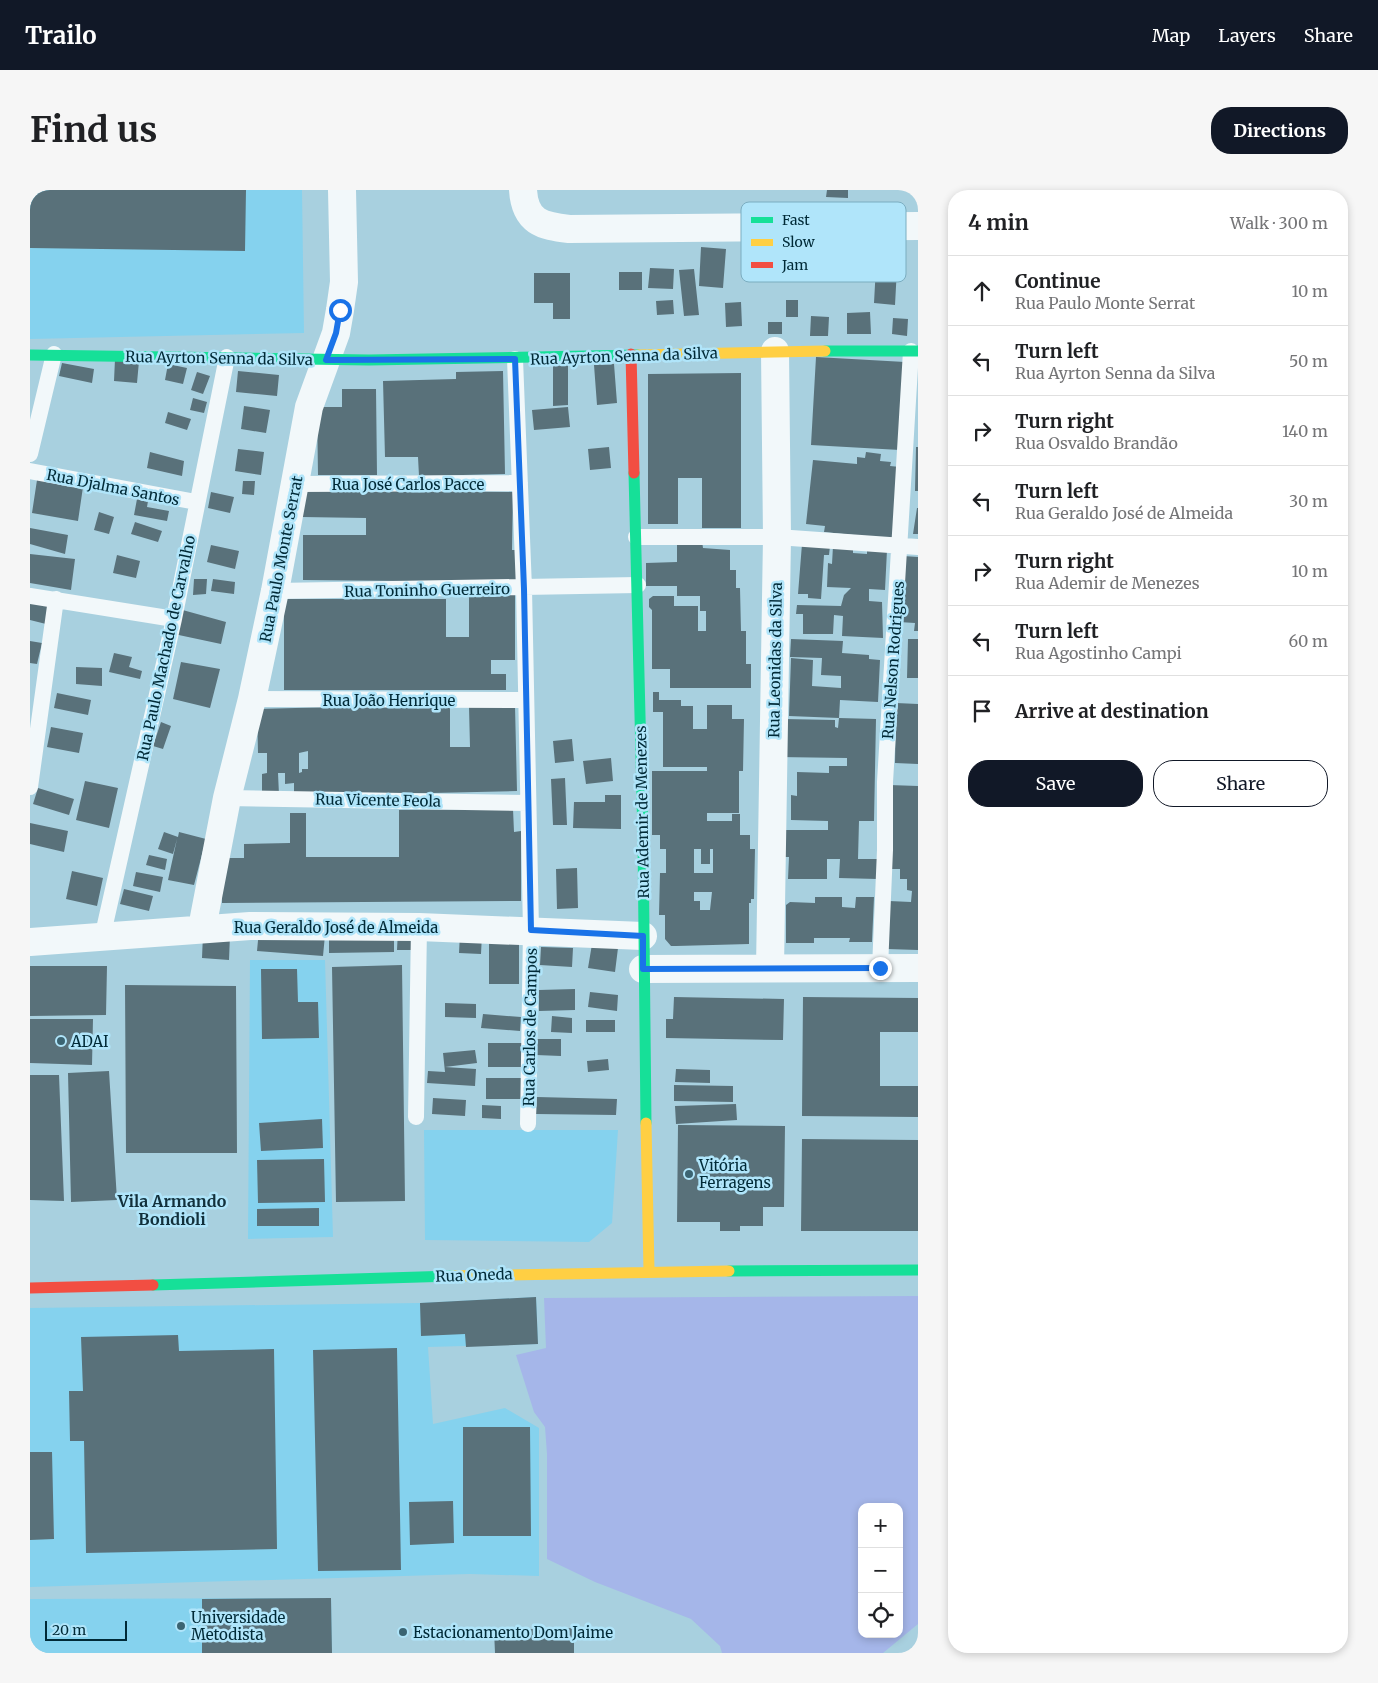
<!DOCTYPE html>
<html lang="en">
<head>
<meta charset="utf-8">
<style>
  :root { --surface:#fff; --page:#f6f6f6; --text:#202124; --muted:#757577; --line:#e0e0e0; --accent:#111827 }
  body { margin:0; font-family:Merriweather,serif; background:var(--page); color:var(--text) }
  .controls { position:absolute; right:15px; bottom:15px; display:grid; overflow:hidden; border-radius:10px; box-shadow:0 2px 8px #0003 }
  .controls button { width:45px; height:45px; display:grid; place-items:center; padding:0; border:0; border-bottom:1px solid var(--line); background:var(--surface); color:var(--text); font:25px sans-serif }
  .scale { position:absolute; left:15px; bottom:12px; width:82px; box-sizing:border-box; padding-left:5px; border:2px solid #002a37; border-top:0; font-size:14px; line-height:18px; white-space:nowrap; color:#002a37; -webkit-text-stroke:4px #b0e5fa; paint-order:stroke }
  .stop { position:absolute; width:15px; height:15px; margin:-11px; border:4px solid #1a73e8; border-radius:50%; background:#fff }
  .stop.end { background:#1a73e8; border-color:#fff; box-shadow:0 1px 5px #0008 }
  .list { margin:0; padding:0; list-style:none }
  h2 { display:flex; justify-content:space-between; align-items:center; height:65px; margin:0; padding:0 20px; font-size:21px }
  h2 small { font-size:16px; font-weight:400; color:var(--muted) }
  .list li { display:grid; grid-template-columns:32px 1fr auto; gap:15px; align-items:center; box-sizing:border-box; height:70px; padding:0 20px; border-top:1px solid var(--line) }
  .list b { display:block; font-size:19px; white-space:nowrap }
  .list p { margin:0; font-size:16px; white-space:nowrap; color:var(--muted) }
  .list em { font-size:16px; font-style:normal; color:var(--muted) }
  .actions { display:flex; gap:10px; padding:15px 20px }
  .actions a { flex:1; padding:11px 0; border:1px solid var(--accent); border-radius:20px; text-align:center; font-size:18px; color:var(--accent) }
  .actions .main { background:var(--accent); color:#fff }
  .icon { flex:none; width:28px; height:28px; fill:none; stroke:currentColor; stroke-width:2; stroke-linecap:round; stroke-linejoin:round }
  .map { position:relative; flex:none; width:888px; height:1463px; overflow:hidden; border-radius:20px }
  header { display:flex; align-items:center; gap:30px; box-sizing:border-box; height:70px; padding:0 25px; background:var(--accent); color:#fff }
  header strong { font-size:24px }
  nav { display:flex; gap:28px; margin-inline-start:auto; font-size:18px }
  .intro { display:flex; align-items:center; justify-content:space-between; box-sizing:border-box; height:120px; padding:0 30px }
  h1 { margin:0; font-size:35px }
  .button { padding:12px 22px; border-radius:20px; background:var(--accent); color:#fff; font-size:18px; font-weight:700 }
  main { display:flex; gap:30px; padding:0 30px }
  aside { flex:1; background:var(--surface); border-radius:20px; box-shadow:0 2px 8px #0003 }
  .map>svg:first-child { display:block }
  .built { fill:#85d2ee }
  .green { fill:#a5b6e9; fill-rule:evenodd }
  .building { fill:#59717a; fill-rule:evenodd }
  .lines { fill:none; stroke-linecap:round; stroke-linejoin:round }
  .lane { stroke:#f2f8fa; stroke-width:16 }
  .street { stroke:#f2f8fa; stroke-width:28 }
  .fast { stroke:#16e098; stroke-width:11 }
  .slow { stroke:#ffcf43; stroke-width:11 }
  .jam { stroke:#f24e42; stroke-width:11 }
  .route { stroke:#1a73e8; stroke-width:6 }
  .poi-dot { fill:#3b6472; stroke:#b0e5fa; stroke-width:2 }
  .labels { text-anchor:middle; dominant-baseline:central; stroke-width:5; stroke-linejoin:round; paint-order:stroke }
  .street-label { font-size:15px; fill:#002a37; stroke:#b0e5fa }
  .poi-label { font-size:15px; fill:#002a37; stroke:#b0e5fa; text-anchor:start }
  .neighbourhood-label { font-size:16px; font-weight:bold; fill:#12303b; stroke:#b0e5fa }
  .key { fill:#b0e5fa; stroke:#7badc0; stroke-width:1 }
  .key-label { font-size:14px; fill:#002a37 }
</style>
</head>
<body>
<header>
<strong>Trailo</strong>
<nav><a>Map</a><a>Layers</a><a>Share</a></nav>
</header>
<div class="intro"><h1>Find us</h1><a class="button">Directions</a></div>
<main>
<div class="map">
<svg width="888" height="1463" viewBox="0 0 888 1463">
  <rect width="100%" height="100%" fill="#a8d0df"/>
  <path class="built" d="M0,0H272L274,143L0,149Z
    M220,770H295L303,1047L218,1049Z
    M394,940H588L582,1033L559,1052L395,1050Z
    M506,1107L508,1154L398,1157L403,1234L475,1218L509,1238V1386L440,1384L0,1397V1118L390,1113Z
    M301,1408L302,1463H0V1409Z"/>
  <path class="green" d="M888,1106V1434L853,1463H692L690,1456L661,1429L565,1392L517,1369V1264L515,1237L504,1222L486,1165L516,1158L514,1108ZM832,1317H869V1444H832Z"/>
  <path class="building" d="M0,0H216L215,61L0,58Z
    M797,0H818V8L796,7Z
    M671,57L696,59L693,98L669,96Z
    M846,76L867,78L865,115L844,113Z
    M620,78L644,79L643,99L618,98Z
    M664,79L669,125L654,126L649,80Z
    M589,82H612V100H589Z
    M504,83H540V129H523V113H504Z
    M643,110L644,124L627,125L626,111Z
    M756,110H768V127H756Z
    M711,112L712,136L696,137L695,113Z
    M840,122L841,144H817V123Z
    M781,126L799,127L798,146H780Z
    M863,128L878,129L877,146L862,144Z
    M738,132H752V144H738Z
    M786,167L875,172L870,260L781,255Z
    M85,169L109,171L107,193L84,191Z
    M32,173L64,179L62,193L29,186Z
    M138,174L157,178L153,194L135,190Z
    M584,174L587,213L567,215L564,175Z
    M523,175H538V215L523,216Z
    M208,181L249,185L247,206L206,202Z
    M473,181L475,284L389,286L388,267H355L353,191L426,189V182Z
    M167,182L180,186L173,204L161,200Z
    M711,183V338H672V288H648V334H618V184Z
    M312,199H346L347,285H288L287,217H312Z
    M163,208L177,212L174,223L160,220Z
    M214,216L240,220L236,243L211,239Z
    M538,217L540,237L504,240L502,220Z
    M138,222L161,229L157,240L135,233Z
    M579,257L581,278L560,280L558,259Z
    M886,257H888V301H885Z
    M208,259L234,262L231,285L205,281Z
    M120,262L154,271L152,286L117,278Z
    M836,262L851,264L850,271L861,272L860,276L870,277L863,349L794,342L795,336L776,334L783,270L827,274V267L835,268Z
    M7,290L53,297L48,331L2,323Z
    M213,291H225L224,305L212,304Z
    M272,300L483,302L482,360H488L487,392L273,390V345H336V328L272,327Z
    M181,302L204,307L200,323L178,318Z
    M107,309L118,311L117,317L139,321L137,331L104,325Z
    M887,318H888V344H883Z
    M69,322L84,327L79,344L64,340Z
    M105,332L132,341L128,352L101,344Z
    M0,338L38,345L35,364L0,354Z
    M672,351L673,358L700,360V380H706V398H710L711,441H716V474H721V498H640V479H622V420L619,417V409L623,406H644V416H668V441H676V421H670V406H647V396H616V373L647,372V352Z
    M772,354L800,356L799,365H794L791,409L778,408V404H768Z
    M181,355L209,361L205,379L177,372Z
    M803,356L823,357V363L837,364V359L857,360L855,400L839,399V411L852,412L853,448L812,446L813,426L804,425L803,444H773V424H766L767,415L811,416L814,405L821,398L797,397L798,373L802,374Z
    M0,364L45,369L41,400L0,393Z
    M87,365L110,371L106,388L83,383Z
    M873,366L888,367V441H884L885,433L869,432Z
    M164,389H177L176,404L163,405Z
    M183,389L205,392L204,404L181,401Z
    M439,404H485V470H461V484H476V500H254V409H416V447H439Z
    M0,411L19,415L16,434L0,430Z
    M149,419L196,432L191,454L144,444Z
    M761,449L813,451L812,463L839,465V469L850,470L848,512L810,510L809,528L759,526L761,468L783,470L782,496L811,498V486L791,485L792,468L760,467Z
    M878,449H888V488H877Z
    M0,451L12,453L7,474L0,473Z
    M84,463L102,467L99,477L112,481L110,489L79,482Z
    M151,472L190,479L180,518L143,509Z
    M46,477L72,478V496L46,494Z
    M623,502H629V510H651V516H663V539H677V515H702V529H714L713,581H709V623H677V631H702V624H710V645H720V659H725L724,709H721V713H719V754L646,756H641L635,749V725H629L630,683H636V659H630V645H622V581H677V577H633V522H623ZM664,659H671V674H680V659H683V683H664ZM664,702H682L680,720H670V711H664Z
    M27,503L61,510L58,525L24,518Z
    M866,513L888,514V574L865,573Z
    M420,514V557H440L439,517L485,516L487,601L357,604L264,603V593L255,594V583H248L249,605H232V584L237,583V563H228L227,519ZM278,561V579H272V582L269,583V563Z
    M809,528L846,529L844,631H829L828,669H847V689L809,688L810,669H797V689H758L759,667H754V640H798V631L761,630V605L767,606V582L799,583V576H817V568L748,567L754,529L805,530V537L808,538Z
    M131,532L141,536L133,559L123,556Z
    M21,537L53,543L49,563L17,557Z
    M542,549L544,571L525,573L523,551Z
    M581,568L583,591L556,594L553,571Z
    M535,588L537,635H523L521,589Z
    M55,591L88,598L79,638L46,630Z
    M859,595L888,596V760L857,759L859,711L881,712L882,701L877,700V689H870V679H857Z
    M8,598L44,609L39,625L3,614Z
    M575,605H591V639L543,638L544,612H575Z
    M483,619L484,642L491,641V711L192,713L191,668H214V654L260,653V623H276V667H369V620Z
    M0,633L38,641L34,662L0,654Z
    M134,642L148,647L149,642L176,649L164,695L138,690L147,649L143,664L128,659Z
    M119,665L137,669L135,680L116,675Z
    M547,678L548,718L527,719L526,679Z
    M42,681L73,688L67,716L36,709Z
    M106,682L133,687L130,702L103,696Z
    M94,699L123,706L119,721L90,714Z
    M785,707H812V717L825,718L826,707H844L842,752H819L820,748H784V753H756V715L760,712L785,713Z
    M364,739V762L299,763V740Z
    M229,740L295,745L293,766L227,761Z
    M368,740L382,741V760H367Z
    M430,743L452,744L451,764L429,763Z
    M173,744L200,745L199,770L172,768Z
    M459,746H489V794H459Z
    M562,754L588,758L585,782L558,778Z
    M511,757L543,758L542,777L510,775Z
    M372,775L375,1011L306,1012L302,777Z
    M0,776H77L76,825L0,826Z
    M231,779H267L268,812H288L289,848L232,849Z
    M95,795L206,796L207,963H96Z
    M545,799V820L509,821V800Z
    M560,802L588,805L587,821L558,817Z
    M644,807L754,809L753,850L636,848V829H643Z
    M773,807L888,808V842H850V896H888V927L772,926Z
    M415,813L446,814V828L415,827Z
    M453,824L491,827L490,841L451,838Z
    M522,826L542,828V843L521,842Z
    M0,829H63L62,875L0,873Z
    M556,830H585V842H556Z
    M506,849H531V866L506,865Z
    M458,853H493V877H458Z
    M445,860L447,873L415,877L446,879L445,896L397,893L398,881L415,882L413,863Z
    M578,869L579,880L558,882L557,871Z
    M646,879L680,880V893L645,892Z
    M79,881L87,1010L41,1012L38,883Z
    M0,885H29L34,1011L0,1010Z
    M456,888H493V909H456Z
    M644,895L703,896V912L644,911Z
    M507,907L587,909L586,925L506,924Z
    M403,908L436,910L435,926L402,924Z
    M706,914L707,930L646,934L645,916Z
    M452,915L471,916V929L452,928Z
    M292,929L293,958L231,961L229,933Z
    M648,935L755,936L754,1017H733V1036H710V1041H690V1032H647Z
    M772,949L888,950V1041H771Z
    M294,969L295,1012L228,1013L227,970Z
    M289,1018V1036H227V1019Z
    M506,1107L508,1154L436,1157L435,1144L391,1146L390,1113Z
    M148,1145L149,1161L244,1159L247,1359L56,1363L54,1251H40L39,1201H53L51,1147Z
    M367,1158L371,1380L288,1381L283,1160Z
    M433,1237H500L501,1346H433Z
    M0,1262H22L24,1349L0,1350Z
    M423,1311L424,1353L380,1355L379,1312Z
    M301,1408L302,1463H172V1409Z
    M544,1438V1463H465L464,1440Z"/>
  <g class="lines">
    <path class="lane" d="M485,169L494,399L501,740L498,934
      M0,264L24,164
      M0,281L166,312
      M266,294L490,293
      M606,347H747L888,357
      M245,401L608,395
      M0,406L144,429
      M222,509L496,510
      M0,597L26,409
      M197,608L498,613
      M72,748L144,429L197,167
      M850,778L855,660V592L881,161
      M386,927L389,737"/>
    <path class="street" d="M493,0C495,32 512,36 539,39L888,36
      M172,738L197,608L222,509L245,401L279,217L306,143L310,120L314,92L312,0
      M0,752L220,736L389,737L613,746
      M740,778L747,347L745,161
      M613,779L888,778"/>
    <path class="fast" d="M795,161H888
      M0,165L339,170L608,165
      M604,283L613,647L616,933
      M699,1081L888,1080
      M123,1095L423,1086"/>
    <path class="slow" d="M608,165L795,161
      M616,933L619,1081
      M423,1086L699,1081"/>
    <path class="jam" d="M601,164L604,283
      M0,1098L123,1095"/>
  </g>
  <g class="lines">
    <path class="route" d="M310,120L306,143L296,170L485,169L494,399L501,740L613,746V779L850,778"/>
  </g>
  <g class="poi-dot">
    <circle cx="31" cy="851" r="5"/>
    <circle cx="659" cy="984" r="5"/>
    <circle cx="151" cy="1436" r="5"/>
    <circle cx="373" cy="1442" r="5"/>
  </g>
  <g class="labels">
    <g class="street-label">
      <text transform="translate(594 166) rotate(-2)">Rua Ayrton Senna da Silva</text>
      <text transform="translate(189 168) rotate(1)">Rua Ayrton Senna da Silva</text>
      <text x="378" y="294">Rua José Carlos Pacce</text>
      <text transform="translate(83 297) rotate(11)">Rua Djalma Santos</text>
      <text transform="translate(251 369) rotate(-79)">Rua Paulo Monte Serrat</text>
      <text transform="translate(397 400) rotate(-1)">Rua Toninho Guerreiro</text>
      <text transform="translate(136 458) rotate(-78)">Rua Paulo Machado de Carvalho</text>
      <text transform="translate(745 470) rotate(-89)">Rua Leonidas da Silva</text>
      <text transform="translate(863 470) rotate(-86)">Rua Nelson Rodrigues</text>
      <text x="359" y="510">Rua João Henrique</text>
      <text transform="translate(348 610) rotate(1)">Rua Vicente Feola</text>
      <text transform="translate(612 622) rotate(-91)">Rua Ademir de Menezes</text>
      <text x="306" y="737">Rua Geraldo José de Almeida</text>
      <text transform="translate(500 837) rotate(-89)">Rua Carlos de Campos</text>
      <text transform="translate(444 1085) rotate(-2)">Rua Oneda</text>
    </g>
    <g class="poi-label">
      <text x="41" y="851">ADAI</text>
      <text x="669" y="975">Vitória<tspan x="669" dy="17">Ferragens</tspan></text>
      <text x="161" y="1427">Universidade<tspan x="161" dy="17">Metodista</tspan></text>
      <text x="383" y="1442">Estacionamento Dom Jaime</text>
    </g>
    <g class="neighbourhood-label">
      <text x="142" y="1011">Vila Armando<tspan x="142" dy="18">Bondioli</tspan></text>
    </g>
  </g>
  <rect x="711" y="12" width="165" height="80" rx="8" class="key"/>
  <rect x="721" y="27" width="22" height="6" fill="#16e098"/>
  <rect x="721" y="49" width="22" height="7" fill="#ffcf43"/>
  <rect x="721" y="72" width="22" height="6" fill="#f24e42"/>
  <g class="key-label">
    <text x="752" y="35">Fast</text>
    <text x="752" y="57">Slow</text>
    <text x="752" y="80">Jam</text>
  </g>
</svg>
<div class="controls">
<button>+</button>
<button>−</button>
<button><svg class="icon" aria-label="locate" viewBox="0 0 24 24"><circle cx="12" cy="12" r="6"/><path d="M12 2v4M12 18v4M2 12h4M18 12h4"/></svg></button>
</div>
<div class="scale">20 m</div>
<div class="stop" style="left:310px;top:120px"></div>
<div class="stop end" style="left:850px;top:778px"></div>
</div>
<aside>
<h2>4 min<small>Walk · 300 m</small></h2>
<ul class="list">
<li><svg class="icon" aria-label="ahead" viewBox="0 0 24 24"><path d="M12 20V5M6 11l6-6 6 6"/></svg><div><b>Continue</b><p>Rua Paulo Monte Serrat</p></div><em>10 m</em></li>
<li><svg class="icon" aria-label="left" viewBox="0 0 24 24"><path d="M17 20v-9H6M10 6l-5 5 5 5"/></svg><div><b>Turn left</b><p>Rua Ayrton Senna da Silva</p></div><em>50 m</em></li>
<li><svg class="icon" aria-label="right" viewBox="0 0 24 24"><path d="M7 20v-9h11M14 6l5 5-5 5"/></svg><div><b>Turn right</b><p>Rua Osvaldo Brandão</p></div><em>140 m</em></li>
<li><svg class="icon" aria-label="left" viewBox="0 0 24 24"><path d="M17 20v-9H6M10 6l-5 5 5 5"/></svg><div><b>Turn left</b><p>Rua Geraldo José de Almeida</p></div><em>30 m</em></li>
<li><svg class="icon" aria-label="right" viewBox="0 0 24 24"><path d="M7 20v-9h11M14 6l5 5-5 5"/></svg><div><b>Turn right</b><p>Rua Ademir de Menezes</p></div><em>10 m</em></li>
<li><svg class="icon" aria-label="left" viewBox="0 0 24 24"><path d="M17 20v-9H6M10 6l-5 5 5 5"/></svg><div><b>Turn left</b><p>Rua Agostinho Campi</p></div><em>60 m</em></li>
<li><svg class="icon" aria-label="arrive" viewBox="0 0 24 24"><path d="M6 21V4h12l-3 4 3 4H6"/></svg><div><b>Arrive at destination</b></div></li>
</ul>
<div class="actions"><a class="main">Save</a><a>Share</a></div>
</aside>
</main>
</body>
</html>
